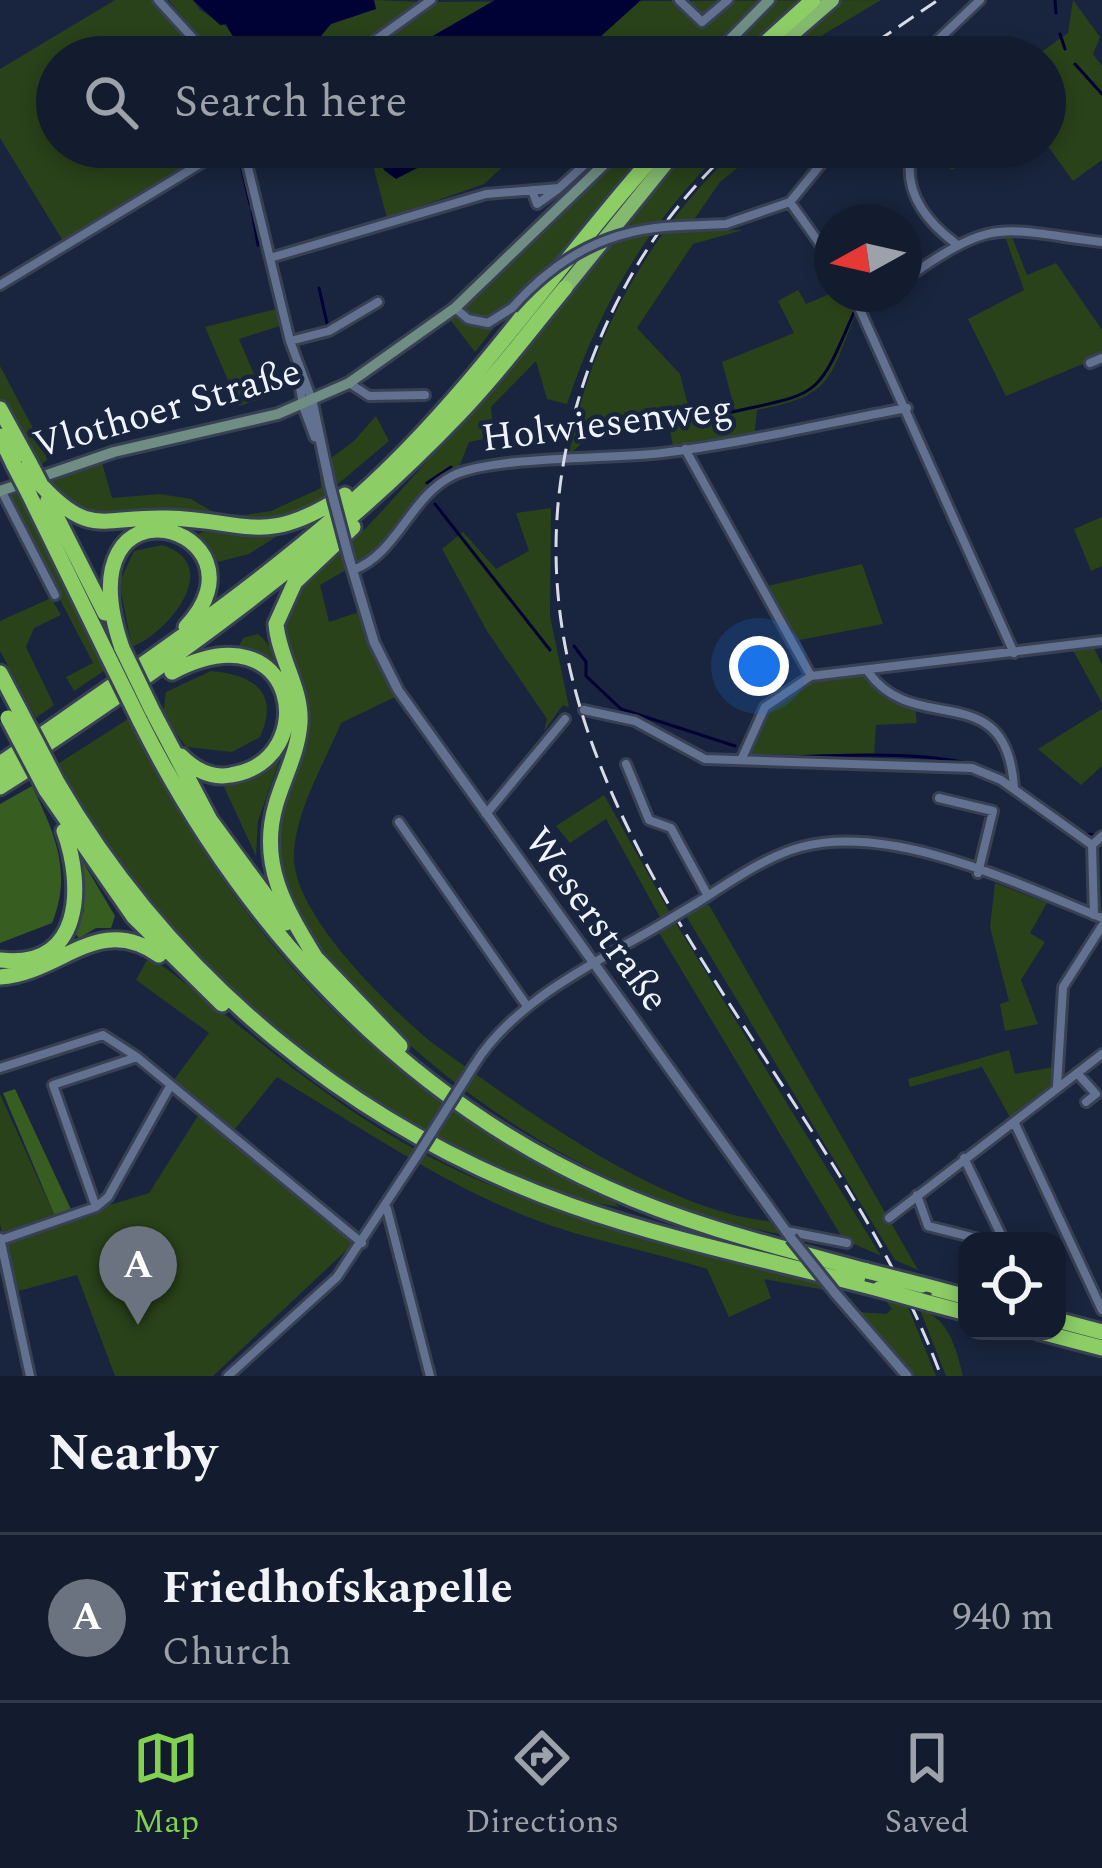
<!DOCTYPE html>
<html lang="en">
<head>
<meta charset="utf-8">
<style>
  :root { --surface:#131c2e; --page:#1c2536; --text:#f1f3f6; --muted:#9da1aa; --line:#323a4a; --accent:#82d04f }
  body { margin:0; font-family:Spectral,serif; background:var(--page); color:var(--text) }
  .controls { position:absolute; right:36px; bottom:36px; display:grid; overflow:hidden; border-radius:24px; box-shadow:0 6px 18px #0003 }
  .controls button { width:108px; height:108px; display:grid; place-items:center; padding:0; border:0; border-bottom:3px solid var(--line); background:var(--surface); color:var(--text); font:60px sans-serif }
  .compass { position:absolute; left:814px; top:204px; width:108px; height:108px; border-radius:50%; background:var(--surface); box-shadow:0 6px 18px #0003; rotate:262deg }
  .you { position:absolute; left:759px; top:666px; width:42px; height:42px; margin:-30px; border:9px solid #fff; border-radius:50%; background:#1a73e8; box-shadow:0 0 0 18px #1a73e833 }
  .badge { display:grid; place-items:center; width:78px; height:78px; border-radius:50%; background:var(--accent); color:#fff; font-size:39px; font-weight:700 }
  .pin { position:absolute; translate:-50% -99px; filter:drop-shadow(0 3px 6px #0008) }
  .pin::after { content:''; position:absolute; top:63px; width:42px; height:36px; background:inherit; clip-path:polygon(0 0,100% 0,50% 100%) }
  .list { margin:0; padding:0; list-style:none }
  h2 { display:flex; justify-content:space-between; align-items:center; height:156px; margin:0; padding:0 48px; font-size:51px }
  h2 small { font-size:39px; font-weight:400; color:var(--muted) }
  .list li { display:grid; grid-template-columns:78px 1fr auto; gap:36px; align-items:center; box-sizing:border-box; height:168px; padding:0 48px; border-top:3px solid var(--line) }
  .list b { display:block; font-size:45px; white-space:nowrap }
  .list p { margin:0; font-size:39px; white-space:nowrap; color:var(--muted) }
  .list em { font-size:39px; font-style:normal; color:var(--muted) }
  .icon { flex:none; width:66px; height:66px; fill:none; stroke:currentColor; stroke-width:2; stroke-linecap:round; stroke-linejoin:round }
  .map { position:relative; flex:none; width:1102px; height:1376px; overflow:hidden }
  .search { position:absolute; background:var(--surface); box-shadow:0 6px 18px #0003; left:36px; right:36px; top:36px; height:132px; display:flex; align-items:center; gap:30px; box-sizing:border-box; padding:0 42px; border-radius:66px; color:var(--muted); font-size:45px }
  .sheet { height:324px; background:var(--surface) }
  nav { display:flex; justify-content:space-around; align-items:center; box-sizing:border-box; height:168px; border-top:3px solid var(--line); background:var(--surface); font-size:33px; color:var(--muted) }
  nav a { display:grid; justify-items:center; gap:6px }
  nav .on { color:var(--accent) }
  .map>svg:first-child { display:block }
  .green { fill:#29421a }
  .forest { fill:#385d20 }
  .water { fill:#000235 }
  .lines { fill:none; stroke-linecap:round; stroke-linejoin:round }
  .stream { stroke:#000235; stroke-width:3 }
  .minor-casing { stroke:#384054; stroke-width:14 }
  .tertiary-casing { stroke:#384054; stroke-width:15 }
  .secondary-casing { stroke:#384054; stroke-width:16 }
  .trunk-casing { stroke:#384054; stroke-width:20 }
  .motorway-casing { stroke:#384054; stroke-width:21 }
  .minor { stroke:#62718f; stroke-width:8 }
  .tertiary { stroke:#62718f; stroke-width:9 }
  .secondary { stroke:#6f8d83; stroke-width:10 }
  .trunk { stroke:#84ba6e; stroke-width:14 }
  .motorway { stroke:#8ccd66; stroke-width:15 }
  .rail { stroke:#d7dce8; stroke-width:3; stroke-dasharray:18 9; stroke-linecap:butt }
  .minor-bridge-casing { stroke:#384054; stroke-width:14; stroke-linecap:butt }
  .tertiary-bridge-casing { stroke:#384054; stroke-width:15; stroke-linecap:butt }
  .motorway-bridge-casing { stroke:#384054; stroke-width:21; stroke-linecap:butt }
  .minor-bridge { stroke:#62718f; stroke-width:8 }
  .tertiary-bridge { stroke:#62718f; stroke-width:9 }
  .motorway-bridge { stroke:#8ccd66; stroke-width:15 }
  .labels { text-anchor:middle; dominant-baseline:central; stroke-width:9; stroke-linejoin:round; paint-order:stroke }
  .street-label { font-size:39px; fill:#eff4fe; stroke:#19253e }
</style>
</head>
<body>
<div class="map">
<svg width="1102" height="1376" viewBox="0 0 1102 1376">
  <rect width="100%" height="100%" fill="#19253e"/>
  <path class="green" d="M115,0H193L200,10L276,57H57V147H235L0,289V280L63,241L0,138V69Z
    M374,0L423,2L881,0L811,42V57H298L331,24L375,9Z
    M1073,0L1100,37L1093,54L1102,66V160L1073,181L1045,142V57H1034L1068,33Z
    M368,147H524L484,184L387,218Z
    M611,147H726C649,222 601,302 567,404L547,399L536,361L491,407L494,437L469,442L457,472L379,551L320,585L329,622L359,612L395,697L341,723C325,762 296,810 294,853C290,912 387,1005 431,1042C519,1105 660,1211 769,1221L779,1234C607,1200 441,1096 330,962C312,940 287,916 279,887C263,829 294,799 303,747C310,705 264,647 285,605C303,571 338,557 363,531C455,435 538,330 623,228C547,249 522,293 475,352L442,309Z
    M739,147H764L720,182L686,231L743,230L693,244L637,328L680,374L690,413L735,410L722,362L794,333L778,301L798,290L806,304L832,293L849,294L858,309C828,378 836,395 757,410L754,439L674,452L668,419L588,418L586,439L569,455C590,335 651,230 739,147Z
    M937,147H1011L951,170Z
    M1003,231L1010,232L1027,275L1056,263L1102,330V356L1006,396L968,319L1024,290Z
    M276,309L280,326L239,339L264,398L239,406L205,327Z
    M0,366L44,449L47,460L38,467L0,400Z
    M376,416L389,441L307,510L279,520L106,518L63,504L46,478L101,459L112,498L160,494L191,499L215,513L245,515L271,511L321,488L319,467L354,441Z
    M17,483L107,669L74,691L66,677L93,663L2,488Z
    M551,508L550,616L569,707L563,705L544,731L547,719L487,631L442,549L463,532L496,569L529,551L516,513Z
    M1102,517V566L1091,571L1074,529Z
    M203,532L282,533L249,554L218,562L198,534Z
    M162,545C225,565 168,633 132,647L119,583L134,551Z
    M862,564L883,624L794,641L763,587Z
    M51,598L61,615L34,628L26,647L54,705L36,718L0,651V621Z
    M258,634C281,653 300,700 291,729C291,693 276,657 238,648L243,638Z
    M1096,640L1093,646L1102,665V703L1070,645Z
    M211,671C254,675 280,692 260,737L232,752L186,747L163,714L166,692Z
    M866,675L891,700L915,707L917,723L876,725L874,756L749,754C760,688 808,678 866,675Z
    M1102,709V766L1081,785L1038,749Z
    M128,719C200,865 303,1006 440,1099C473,1121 506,1143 541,1163C564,1176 604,1189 619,1207C406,1175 152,953 59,763Z
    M283,751L258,821L256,856L224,787L262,774Z
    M604,795L670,913L661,919L606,819L570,843L556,826Z
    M995,883L1047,903L1030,933L1045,942L1021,980L1038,1024L1005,1031L1000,1004L1009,1001L990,927Z
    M705,904L709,905L918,1270L895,1260L686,916Z
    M675,922L881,1256L843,1239L658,931Z
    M147,960L160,964C246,1028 315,1094 411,1147C539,1217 680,1248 819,1283L825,1290L764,1279L771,1298L729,1317L707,1269C657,1253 604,1243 555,1227C455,1193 367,1131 277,1077L231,1134L353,1244L213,1376H115L77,1275L15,1292L0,1224V1094L57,1221L149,1193L201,1111L170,1085L209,1033L136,980Z
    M1009,1050L1015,1074L1054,1067L1053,1084L1011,1119L982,1067L910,1087L908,1079Z
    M886,1301L908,1307L936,1376H912L858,1312L886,1314L892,1309Z
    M920,1310C949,1317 957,1351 963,1376H946Z"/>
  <path class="forest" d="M32,786C54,832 73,872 52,923L0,943V804Z
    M83,862L115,916L111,928H96L79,938L74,932L84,911Z
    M15,1089L74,1216L57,1221L3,1093Z"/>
  <path class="water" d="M193,0H374L376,9L331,24L305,55C274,61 240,57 226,24L220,25Z
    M495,0H641L578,57H435L431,37Z
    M373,147H436L427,163L396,179L384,170Z"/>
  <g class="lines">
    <path class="stream" d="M166,0L215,57
      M1055,0L1056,13
      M1060,34L1065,49
      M1075,64L1102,94
      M237,148L250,204
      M252,211L258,245
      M319,288L327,323
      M728,413C821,392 816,401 855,310
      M620,418L726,414
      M427,483L451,467
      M435,504L550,650
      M574,646L586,662V676L621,709L735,746
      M776,758C831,755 964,747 1008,779
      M1019,787L1074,828
      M1085,834L1096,835"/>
    <defs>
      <path id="minor" d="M158,0L210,57
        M679,0L702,22L728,0
        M352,57L431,0
        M920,57L980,0
        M243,147L290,341L312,400
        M913,147C901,187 923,219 955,243
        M532,190L537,204L558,189
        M790,202L832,261
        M680,226L726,224L790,202L835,147
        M270,258L486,194L559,188L604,147
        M904,280C995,216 997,229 1102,242
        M0,285L228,147
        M853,294L1014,653
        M859,304L883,294
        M455,308L468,319L488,323L512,308
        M290,341L329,331L378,302
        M1090,363L1102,358
        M298,376L303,405
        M349,383L369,396L425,395
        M685,449L811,676
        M1,490L55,595
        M353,570C397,554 410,497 452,476C490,456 614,459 662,453C744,443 826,423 907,408
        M869,673C916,738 1007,675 1014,788
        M584,710L635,721L705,759L972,768L1001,780L1092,845
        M742,758L765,707L811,676L1102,641
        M626,764L649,820L671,828L708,896
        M939,798L993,811L978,873
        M486,814L565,719
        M399,822L527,1006
        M695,904C727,884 764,857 801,847C892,823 1016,883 1102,918
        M1094,915L1092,845L1102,836
        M473,1067C514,1000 594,964 660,925
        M0,1068L103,1035L137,1057L362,1243
        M1077,1073L1096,1094L1086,1102
        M1057,1086L1063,987L1102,926
        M1015,1124L1102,1310
        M964,1158L1004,1241
        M917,1195L928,1226L987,1241
        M96,1207L53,1085L137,1057
        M387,1209L430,1376
        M889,1218L1102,1054
        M786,1231L847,1243
        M0,1238L30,1376
        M1,1240L96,1207L108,1197L169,1088
        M228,1376L337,1277L417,1156"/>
      <path id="tertiary" d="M312,401L330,486
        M303,405L315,437
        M349,558L374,642L398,690L791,1238
        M835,1293L907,1376"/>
      <path id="secondary" d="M713,57L769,0
        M0,491L114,452L278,414L349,383L455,308L622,147"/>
      <path id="trunk" d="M766,57L832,0
        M565,288L679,147"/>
      <path id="motorway" d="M750,57L813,0
        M0,409L29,462
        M0,436L14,465
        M41,485C91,539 104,516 167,518C249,520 263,548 345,495
        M29,494L108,656
        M48,500L105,613
        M122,648C59,462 279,528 186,627
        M172,672C299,605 323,761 231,775C211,779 195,770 181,756
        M0,673L20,711
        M153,712L210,820L286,923
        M140,721C241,923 399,1095 607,1188C691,1226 779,1247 867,1271
        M0,764C127,675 257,590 371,485C481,383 562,257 662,147
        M0,775C164,668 323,556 459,414C497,375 530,330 565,288
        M57,782C172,980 356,1130 572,1206C672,1241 776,1262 879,1289
        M0,787L44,759
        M46,790L134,917L222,1004
        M313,955L400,1046
        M0,960C83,970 84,886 64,831
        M317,960C286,909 258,865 276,804C284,777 298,752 300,723C302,688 279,659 276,624L295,582L353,527
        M0,977C61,973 98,912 159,955
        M922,1285L967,1297
        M929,1303L967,1313
        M1057,1320L1102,1332
        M1037,1331L1102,1348"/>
    </defs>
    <use href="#minor" class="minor-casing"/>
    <use href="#tertiary" class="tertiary-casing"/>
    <use href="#secondary" class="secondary-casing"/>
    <use href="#trunk" class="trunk-casing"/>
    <use href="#motorway" class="motorway-casing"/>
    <use href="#minor" class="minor"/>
    <use href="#tertiary" class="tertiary"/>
    <use href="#secondary" class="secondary"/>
    <use href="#trunk" class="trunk"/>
    <use href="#motorway" class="motorway"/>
    <path class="rail" d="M854,57L938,0
      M734,147C657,217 604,308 576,408C469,787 821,1052 941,1376"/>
    <defs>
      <path id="minor-bridge" d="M512,308C558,256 610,228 680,226
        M660,925L695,904
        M417,1156L473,1067"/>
      <path id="tertiary-bridge" d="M330,486L349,558
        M791,1238L835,1293"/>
      <path id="motorway-bridge" d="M29,462L41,485
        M14,465L29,494
        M122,648L153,712
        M108,656L140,721
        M20,711L57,782
        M8,718L46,790
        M867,1271L922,1285
        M879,1289L929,1303"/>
    </defs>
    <use href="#minor-bridge" class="minor-bridge-casing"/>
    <use href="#tertiary-bridge" class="tertiary-bridge-casing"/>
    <use href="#motorway-bridge" class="motorway-bridge-casing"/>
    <use href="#minor-bridge" class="minor-bridge"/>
    <use href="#tertiary-bridge" class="tertiary-bridge"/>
    <use href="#motorway-bridge" class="motorway-bridge"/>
  </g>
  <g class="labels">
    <g class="street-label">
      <text transform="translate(167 409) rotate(-16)">Vlothoer Straße</text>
      <text transform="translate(607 424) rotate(-7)">Holwiesenweg</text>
      <text transform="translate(596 920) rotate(54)">Weserstraße</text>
    </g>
  </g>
</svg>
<div class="controls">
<button><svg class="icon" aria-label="locate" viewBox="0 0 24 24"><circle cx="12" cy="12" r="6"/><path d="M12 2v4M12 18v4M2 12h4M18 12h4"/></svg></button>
</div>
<svg class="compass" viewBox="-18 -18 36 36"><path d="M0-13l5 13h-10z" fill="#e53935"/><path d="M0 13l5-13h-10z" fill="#9da1aa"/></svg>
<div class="you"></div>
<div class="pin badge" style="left:138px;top:1325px;background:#6b7280">A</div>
<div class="search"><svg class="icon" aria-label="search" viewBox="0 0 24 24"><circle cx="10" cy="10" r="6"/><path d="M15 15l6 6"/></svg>Search here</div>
</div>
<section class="sheet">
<h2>Nearby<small></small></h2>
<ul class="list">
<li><span class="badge" style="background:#6b7280">A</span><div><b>Friedhofskapelle</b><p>Church</p></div><em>940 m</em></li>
</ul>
</section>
<nav>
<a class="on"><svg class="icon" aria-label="map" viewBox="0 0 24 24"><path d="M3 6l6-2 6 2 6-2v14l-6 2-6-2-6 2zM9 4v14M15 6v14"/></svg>Map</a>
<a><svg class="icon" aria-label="directions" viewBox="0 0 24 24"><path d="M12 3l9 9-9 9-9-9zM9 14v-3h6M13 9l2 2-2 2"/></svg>Directions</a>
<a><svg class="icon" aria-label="saved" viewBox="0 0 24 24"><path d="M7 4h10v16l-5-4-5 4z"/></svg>Saved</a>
</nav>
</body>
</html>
